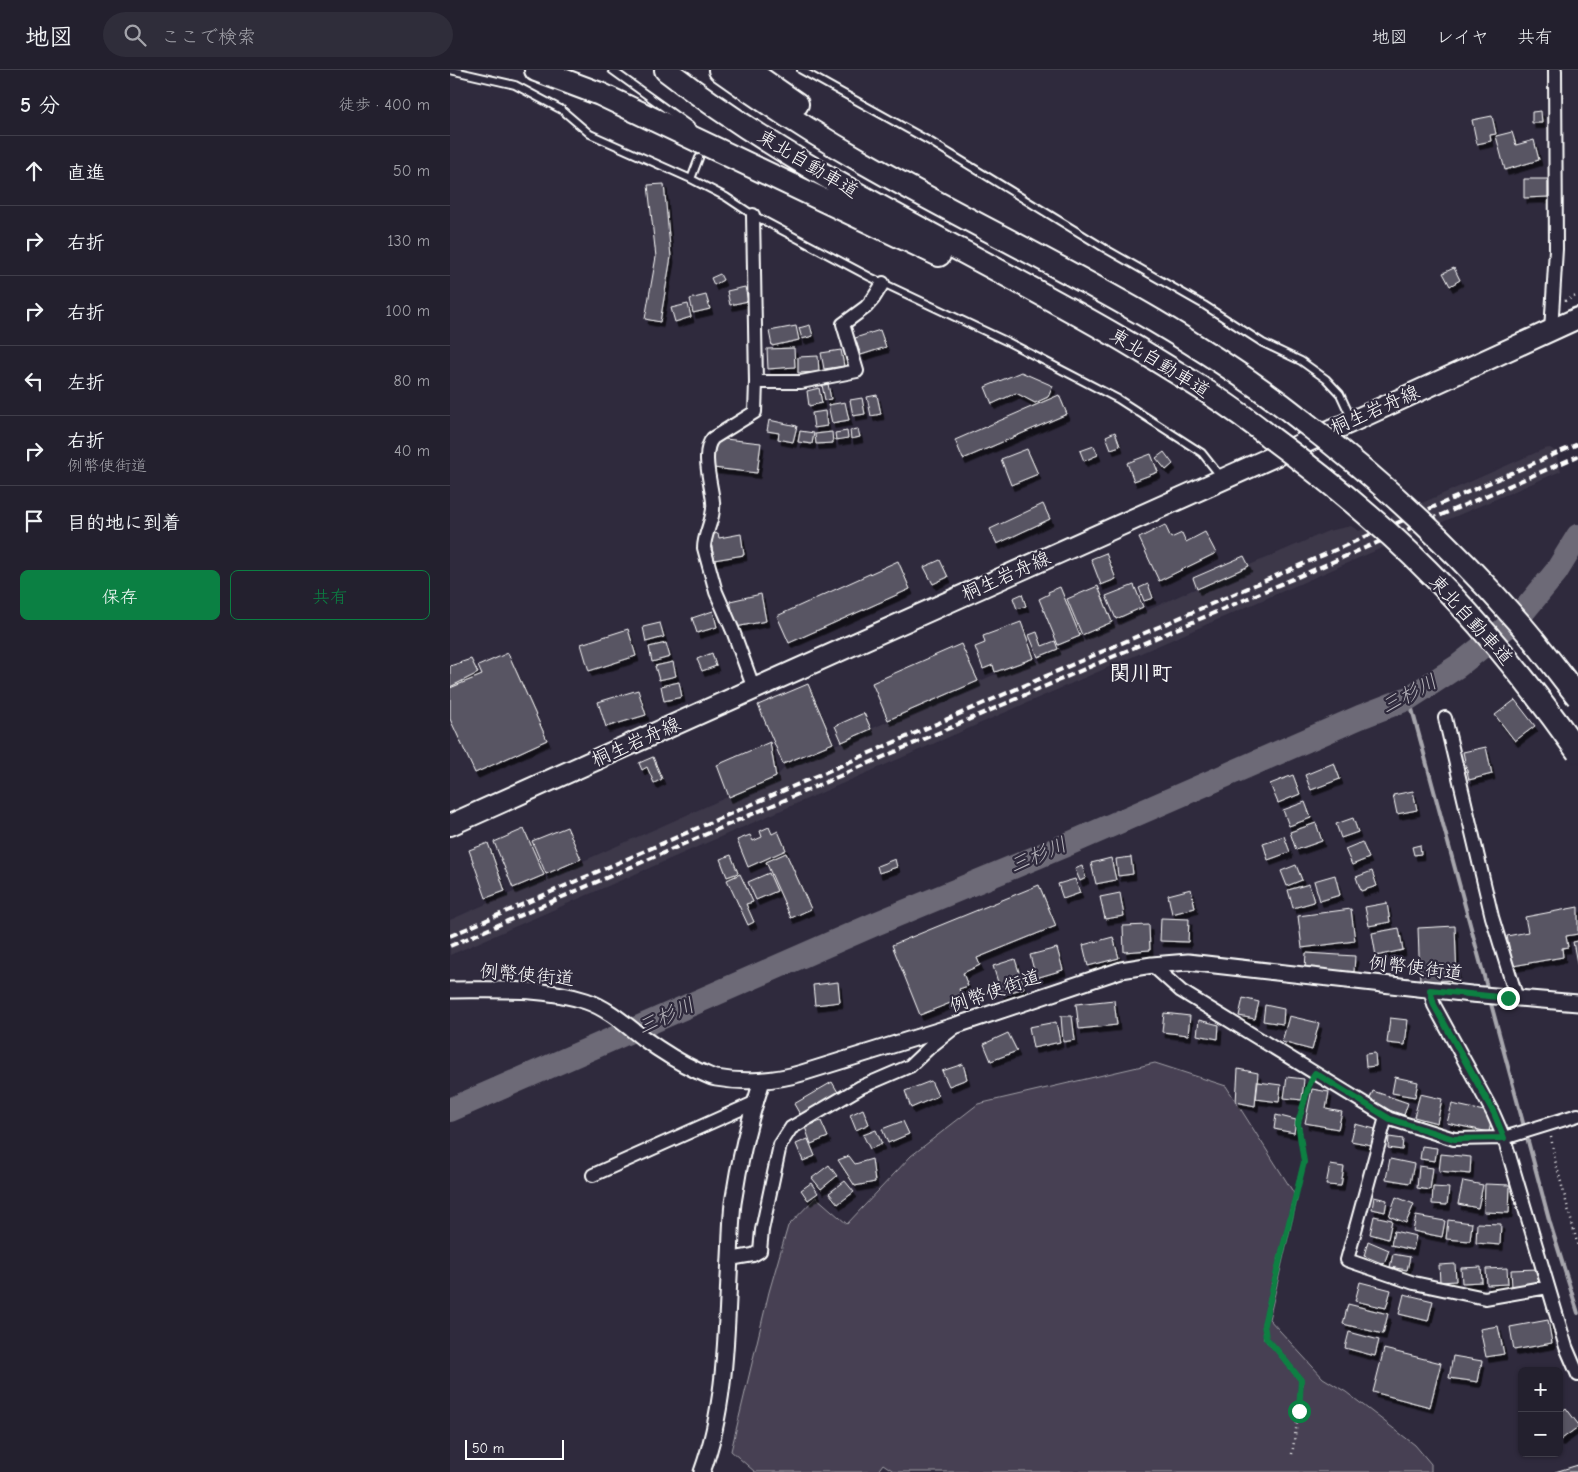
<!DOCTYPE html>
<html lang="ja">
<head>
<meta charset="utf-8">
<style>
  :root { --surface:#23202e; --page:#2f2d3a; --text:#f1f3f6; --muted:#a3a3aa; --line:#403e4a; --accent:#0b8043 }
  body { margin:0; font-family:"Comic Neue","Klee One",sans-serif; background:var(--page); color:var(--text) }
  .controls { position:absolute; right:15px; bottom:15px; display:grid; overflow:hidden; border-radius:8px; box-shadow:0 1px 4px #0004 }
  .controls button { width:45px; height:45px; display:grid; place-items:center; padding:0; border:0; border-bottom:1px solid var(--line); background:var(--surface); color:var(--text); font:25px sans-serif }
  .scale { position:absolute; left:15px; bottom:12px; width:99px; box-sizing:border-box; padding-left:5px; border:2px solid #fff; border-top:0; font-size:14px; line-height:18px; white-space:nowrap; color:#fff; -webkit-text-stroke:4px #2f2a3d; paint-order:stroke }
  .stop { position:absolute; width:15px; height:15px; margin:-11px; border:4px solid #0b8043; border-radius:50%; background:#fff }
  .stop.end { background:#0b8043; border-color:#fff; box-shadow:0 1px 5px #0008 }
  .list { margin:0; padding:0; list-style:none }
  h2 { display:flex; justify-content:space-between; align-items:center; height:65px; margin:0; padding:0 20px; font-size:21px }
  h2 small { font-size:16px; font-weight:400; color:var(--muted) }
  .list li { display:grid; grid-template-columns:32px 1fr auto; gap:15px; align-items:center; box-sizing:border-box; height:70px; padding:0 20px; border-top:1px solid var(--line) }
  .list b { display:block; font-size:19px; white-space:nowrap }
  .list p { margin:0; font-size:16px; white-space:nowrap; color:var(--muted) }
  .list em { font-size:16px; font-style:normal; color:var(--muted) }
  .actions { display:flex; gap:10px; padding:15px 20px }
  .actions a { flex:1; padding:11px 0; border:1px solid var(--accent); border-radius:8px; text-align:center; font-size:18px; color:var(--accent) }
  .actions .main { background:var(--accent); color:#fff }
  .icon { flex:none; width:28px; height:28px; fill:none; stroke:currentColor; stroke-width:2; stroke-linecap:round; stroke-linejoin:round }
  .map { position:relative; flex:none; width:1128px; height:1402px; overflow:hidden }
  header { display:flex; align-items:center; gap:30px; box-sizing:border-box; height:70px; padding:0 25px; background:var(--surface); border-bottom:1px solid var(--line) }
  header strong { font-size:24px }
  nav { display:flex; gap:28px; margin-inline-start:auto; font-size:18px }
  .search { width:350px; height:45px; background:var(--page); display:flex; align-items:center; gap:12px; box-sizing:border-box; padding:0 18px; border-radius:28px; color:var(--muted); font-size:19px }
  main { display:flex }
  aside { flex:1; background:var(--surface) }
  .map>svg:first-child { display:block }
  .built { fill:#3c3749 }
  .green { fill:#464152; stroke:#a2a0a8 }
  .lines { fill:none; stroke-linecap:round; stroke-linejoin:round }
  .stream { stroke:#a7a6ad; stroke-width:4 }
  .river { stroke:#6d6a77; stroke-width:24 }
  .building { fill:#595564; stroke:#fff; filter:url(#shadow) }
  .service-casing { stroke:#fff; stroke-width:10 }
  .minor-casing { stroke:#fff; stroke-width:16 }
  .tertiary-casing { stroke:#fff; stroke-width:19 }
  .primary-casing { stroke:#fff; stroke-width:24 }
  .motorway-casing { stroke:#fff; stroke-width:26 }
  .path { stroke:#fff; stroke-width:2.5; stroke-dasharray:1 4; stroke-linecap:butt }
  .service { stroke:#2f2a3d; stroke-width:6 }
  .minor { stroke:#2f2a3d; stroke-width:12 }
  .tertiary { stroke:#2f2a3d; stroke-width:15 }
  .primary { stroke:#2f2a3d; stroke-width:20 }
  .motorway { stroke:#2f2a3d; stroke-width:22 }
  .rail { stroke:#fff; stroke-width:4; stroke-dasharray:8 4; stroke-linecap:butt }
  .motorway-bridge-casing { stroke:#fff; stroke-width:26; stroke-linecap:butt }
  .motorway-bridge { stroke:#2f2a3d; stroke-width:22 }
  .route { stroke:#0b8043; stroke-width:6 }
  .labels { text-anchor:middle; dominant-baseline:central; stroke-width:4.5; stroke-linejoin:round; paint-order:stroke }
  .street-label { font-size:19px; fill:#fff; stroke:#2f2a3d }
  .water-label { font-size:20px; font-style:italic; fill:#b6b4bb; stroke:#2f2a3d }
  .quarter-label { font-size:21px; font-weight:bold; fill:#fff; stroke:#2f2a3d }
</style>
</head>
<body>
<header>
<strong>地図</strong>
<div class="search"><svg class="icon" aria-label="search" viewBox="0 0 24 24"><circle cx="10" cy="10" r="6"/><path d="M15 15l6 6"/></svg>ここで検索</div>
<nav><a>地図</a><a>レイヤ</a><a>共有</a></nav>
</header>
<main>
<aside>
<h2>5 分<small>徒歩 · 400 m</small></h2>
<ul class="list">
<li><svg class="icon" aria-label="ahead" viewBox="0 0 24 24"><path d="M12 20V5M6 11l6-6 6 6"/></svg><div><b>直進</b></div><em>50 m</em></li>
<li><svg class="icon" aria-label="right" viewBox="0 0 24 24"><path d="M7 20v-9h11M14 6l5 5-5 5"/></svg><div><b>右折</b></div><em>130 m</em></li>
<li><svg class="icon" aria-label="right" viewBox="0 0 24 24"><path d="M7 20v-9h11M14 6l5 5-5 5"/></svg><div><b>右折</b></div><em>100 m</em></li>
<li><svg class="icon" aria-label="left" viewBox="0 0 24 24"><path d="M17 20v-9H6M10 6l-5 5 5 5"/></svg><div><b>左折</b></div><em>80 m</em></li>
<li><svg class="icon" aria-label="right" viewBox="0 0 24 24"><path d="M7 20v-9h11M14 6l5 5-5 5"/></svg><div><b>右折</b><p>例幣使街道</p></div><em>40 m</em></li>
<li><svg class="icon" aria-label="arrive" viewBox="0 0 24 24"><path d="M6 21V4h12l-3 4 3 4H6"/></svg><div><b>目的地に到着</b></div></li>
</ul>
<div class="actions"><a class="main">保存</a><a>共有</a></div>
</aside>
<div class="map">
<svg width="1128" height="1402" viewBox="0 0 1128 1402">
  <defs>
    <filter id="shadow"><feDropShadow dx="3" dy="5.5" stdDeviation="0" flood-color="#0009"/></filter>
  </defs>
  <rect width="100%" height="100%" fill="#2f2a3d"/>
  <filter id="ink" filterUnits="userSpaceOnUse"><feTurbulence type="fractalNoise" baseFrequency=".02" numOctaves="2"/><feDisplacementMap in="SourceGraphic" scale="10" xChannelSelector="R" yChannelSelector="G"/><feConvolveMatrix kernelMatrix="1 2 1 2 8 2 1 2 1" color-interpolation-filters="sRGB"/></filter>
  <g filter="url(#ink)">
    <path class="built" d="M1100,378L1105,381L1111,401L911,487L0,885V850L329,704L335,697L541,606L587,591L733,524L878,461L901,456L909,461L1094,379Z"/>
    <path class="green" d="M705,993L776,1016L847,1128L819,1249L873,1308L896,1322L965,1375L981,1394V1402H445L433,1394L427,1402H305L281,1381L319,1222L338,1156L366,1127L397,1154L461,1086L528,1034Z"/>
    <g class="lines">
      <path class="stream" d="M959,628L1038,921
        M1040,930L1100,1153L1128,1243"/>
      <path class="river" d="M0,1040L425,854L616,775L910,647L959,628L1008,596L1068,548L1106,502L1128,466"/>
    </g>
    <path class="building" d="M1091,41L1092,53H1082V42Z
      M1042,46L1046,64L1040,65L1041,71L1027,74L1022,50Z
      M1062,62L1066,75L1084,70L1089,90L1055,100L1046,66Z
      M1074,109H1098V127L1074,128Z
      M214,114L221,187L210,252L195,249L206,187L198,115Z
      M1004,198L1010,210L1000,216L993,203Z
      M270,204L273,210L264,215L261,208Z
      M295,217L298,231L280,235L277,221Z
      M256,225L260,239L243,243L240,229Z
      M238,234L241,247L225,252L221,238Z
      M360,255L363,266L352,269L349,258Z
      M346,256L349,270L322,276L319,261Z
      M430,260L436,277L411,285L405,268Z
      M344,278L345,297L318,299L317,279Z
      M391,280L394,296L374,299L371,283Z
      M368,286L369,302L348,303V287Z
      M571,302L603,316L598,327L585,333L566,323L542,334L535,317Z
      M378,314L381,329L375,330L372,315Z
      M369,318L372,333L359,336L357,321Z
      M427,325L431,344L421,346L417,327Z
      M609,325L617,344L513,389L505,370Z
      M412,328L415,344L403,346L400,330Z
      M395,332L399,350L382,353L378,335Z
      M375,341L377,356L364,358L362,343Z
      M319,350L347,356L343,372L328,369L329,363L317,361Z
      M408,359L410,367L401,369L400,360Z
      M350,361L364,363L362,374L348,372Z
      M397,361L398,368L386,370L385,363Z
      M382,362L383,373L366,374L365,364Z
      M665,362L670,376L661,379L656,366Z
      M266,368L311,373L307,403L263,398Z
      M644,376L648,385L634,391L630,381Z
      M577,379L588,404L561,415L551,389Z
      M714,382L723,394L716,400L706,388Z
      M701,384L708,402L684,411L677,393Z
      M593,434L600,449L547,474L540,459Z
      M715,455L721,468L732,463L736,472L755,462L766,483L709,511L689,468Z
      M268,463L269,468L291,464L294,485L264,490L260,465Z
      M656,483L666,509L651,515L641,489Z
      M794,486L799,496L747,519L743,508Z
      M490,490L498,507L483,514L474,497Z
      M448,491L460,519L339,573L327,546Z
      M698,514L703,528L694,531L689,518Z
      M684,515L693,537L666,549L656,526Z
      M648,516L662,552L632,565L617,529Z
      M610,517L630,566L608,575L589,529L599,524L598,522Z
      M311,524L316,551L286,557L280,531Z
      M572,524L576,536L567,539L563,528Z
      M263,541L267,557L247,563L242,548Z
      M571,552L584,588L545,602L543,595L533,599L525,577L535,573L533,566Z
      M210,553L214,567L196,572L193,557Z
      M178,559L186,586L139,601L131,574Z
      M587,562L592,576L605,571L608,579L588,587L579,565Z
      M216,573L220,587L202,592L199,577Z
      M511,574L528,611L438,650L422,613Z
      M58,583L97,670L25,703L0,649V618L32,605L28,596Z
      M262,583L266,596L252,601L247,589Z
      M21,589L28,603L0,617V596Z
      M223,592L226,606L209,610L205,596Z
      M229,612L232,627L214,631L211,616Z
      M358,614L383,673L333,694L308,635Z
      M188,620L196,645L156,657L148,632Z
      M1065,630L1085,656L1065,671L1045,645Z
      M414,643L421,659L392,672L385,656Z
      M320,672L326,707L279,727L267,695Z
      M1036,677L1042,704L1019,710L1013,682Z
      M203,687L212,709L204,713L197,697L192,700L189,693Z
      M884,693L890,709L861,720L855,705Z
      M843,705L850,724L828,733L820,714Z
      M963,721L967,740L947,744L943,725Z
      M855,732L861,748L839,756L833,740Z
      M903,748L908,762L891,768L886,754Z
      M866,753L872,771L846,780L840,762Z
      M117,757L131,789L96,804L82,771Z
      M319,757L322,764L328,761L336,780L298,797L287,770L300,765L303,771L312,767L310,761Z
      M74,759L94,805L63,818L44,772Z
      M834,766L840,782L818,790L813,773Z
      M912,772L919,788L902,795L895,779Z
      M38,773L55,821L36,828L19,780Z
      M970,775L971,784L964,785L962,777Z
      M336,783L361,839L341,848L316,792Z
      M281,785L288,803L277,807L270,789Z
      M681,787L683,804L668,806L666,789Z
      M661,788L666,810L646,814L641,793Z
      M445,789L447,797L429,803L427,796Z
      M846,795L852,810L837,816L831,801Z
      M632,796L636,808L630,811L625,799Z
      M922,801L927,816L911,821L906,807Z
      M319,803L327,821L306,830L298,812Z
      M290,804L303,832L296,834L304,852L298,855L277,810Z
      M885,805L890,825L870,831L864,811Z
      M625,809L630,823L613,829L608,814Z
      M859,814L864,832L843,838L838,820Z
      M589,815L606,856L527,888L530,895L513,903L518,916L509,919L513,928L470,945L442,875Z
      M741,819L745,838L722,844L718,825Z
      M670,823L674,846L655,849L650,827Z
      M937,833L940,852L919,856L915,837Z
      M1128,837V864L1116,866L1118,877L1112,878L1113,887L1063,896L1057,866L1078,862L1075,847Z
      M901,839L905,871L852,878L848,846Z
      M711,848L739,849L738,872L710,871Z
      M699,855L700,880L674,882L673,856Z
      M1005,856L1007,910L970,912L968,858Z
      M949,858L953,880L926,886L922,863Z
      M663,867L669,888L638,896L633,875Z
      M1128,871V898L1123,872Z
      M607,878L613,900L586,908L580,885Z
      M856,883L905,886L904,902L855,899Z
      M565,889L574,918L552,925L543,896Z
      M388,912L390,932L365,935L363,915Z
      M793,928L809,932L805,949L789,946Z
      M664,930L667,955L629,959L626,934Z
      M815,935L834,939L833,954L813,951Z
      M714,943L740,946L738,965L712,962Z
      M611,946H622L625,970L613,972Z
      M839,946L869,953L862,980L832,972Z
      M940,948L958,950L955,975L937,973Z
      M749,950L769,955L768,969L747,965Z
      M606,952L610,972L583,978L579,957Z
      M558,963L567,981L541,991L534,974Z
      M925,983L926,996L916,997L915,984Z
      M513,994L517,1009L499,1016L492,1001Z
      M788,999L808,1003L805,1036L786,1032Z
      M837,1007L854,1009L852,1030L834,1028Z
      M945,1007L968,1012L965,1027L942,1023Z
      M481,1011L488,1026L461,1038L455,1021Z
      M382,1012L389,1024L351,1046L344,1034Z
      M808,1012L831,1015L829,1032L806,1029Z
      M862,1019L879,1022L876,1039L892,1042L888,1059L855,1053Z
      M923,1021L958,1033L954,1045L918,1033Z
      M970,1024L992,1029L987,1053L964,1047Z
      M1002,1034L1043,1043L1039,1062L997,1053Z
      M413,1039L419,1054L406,1060L400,1045Z
      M826,1045L846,1050L844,1063L824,1059Z
      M371,1051L378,1067L361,1074L355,1057Z
      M453,1051L459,1064L438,1073L432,1059Z
      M905,1054L925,1059L921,1075L901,1071Z
      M426,1060L432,1074L420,1079L413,1065Z
      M939,1067L953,1069L952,1080L938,1078Z
      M358,1069L365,1086L353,1091L346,1074Z
      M972,1076L987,1078L985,1091L970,1089Z
      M991,1084L1021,1087L1020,1104L989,1101Z
      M399,1086L405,1094L422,1089L425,1112L405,1116L388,1090Z
      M940,1089L964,1094L960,1113L936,1109Z
      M379,1095L387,1106L371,1119L362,1108Z
      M880,1095L894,1097L891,1116L876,1115Z
      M969,1096L983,1098L980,1120L967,1118Z
      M395,1111L404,1122L388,1134L379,1123Z
      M1013,1111L1033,1115L1028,1138L1008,1134Z
      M361,1113L368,1123L358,1130L351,1120Z
      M1035,1114L1060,1115L1059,1143L1034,1142Z
      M983,1117L999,1118L997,1135L982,1134Z
      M924,1127L937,1130L935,1142L922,1139Z
      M946,1127L964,1134L956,1153L939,1146Z
      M924,1146L942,1150L938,1169L920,1164Z
      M966,1146L995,1151L992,1167L963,1161Z
      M998,1150L1022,1153L1020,1171L996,1169Z
      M1027,1153L1051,1154L1050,1175L1026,1173Z
      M944,1161L966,1166L963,1180L941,1175Z
      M918,1171L939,1180L934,1194L914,1186Z
      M943,1184L960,1187L957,1200L940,1197Z
      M1005,1194L1006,1211L990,1212L989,1195Z
      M1031,1197L1032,1212L1012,1213L1011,1198Z
      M1057,1198L1058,1214L1037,1215L1036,1199Z
      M1088,1199L1089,1215L1062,1217L1061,1200Z
      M910,1212L941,1220L936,1238L905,1231Z
      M954,1224L983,1231L978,1251L949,1244Z
      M898,1234L938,1244L933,1264L893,1254Z
      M1098,1250L1102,1273L1064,1280L1060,1257Z
      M1048,1256L1054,1284L1036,1287L1030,1259Z
      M899,1262L929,1270L925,1286L895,1278Z
      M934,1279L991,1293L980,1337L923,1322Z
      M1003,1286L1032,1291L1028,1312L999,1308Z
      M1116,1338L1128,1354V1357L1109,1371V1344Z
      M1128,1395V1402H1105Z"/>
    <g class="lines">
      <defs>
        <path id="service" d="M0,0L65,15L112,40L140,64L241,109L276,127L303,145L420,207L558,272L668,329L752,383L771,407
          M162,0L240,56
          M351,0L481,72L654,178L754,235L813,273L851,291L876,309L890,324L902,350
          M241,109L249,88"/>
        <path id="minor" d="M303,145L306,312L305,342L263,368C250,382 262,416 263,432C265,448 254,463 254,478L266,522L283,561L304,619
          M1101,261L1106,179L1105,0
          M306,312H351L407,301L393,254L416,237L423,229L433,213
          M995,648L1042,847L1067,929
          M702,895L731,921L940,1049L1004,1069L1054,1068L1128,1045
          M980,920L984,935L1043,1043L1054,1068L1116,1277L1128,1305
          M936,1047L897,1190L964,1213L1035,1228L1098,1217
          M143,1105L304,1033
          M280,1189L303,1185L310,1181L312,1160L330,1075L341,1058L411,1017L460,996L480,977L504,958"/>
        <path id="tertiary" d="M0,920C45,920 92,917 136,931C157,938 175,954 193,968C211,981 228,992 248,1001C254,1003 260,1007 266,1008C293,1013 326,1011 352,1003L510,954L671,900L702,895L738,892L1021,924L1128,933
          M252,1402C277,1334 276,1259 280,1187C281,1169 281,1151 283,1133C289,1092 299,1050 312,1011"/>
        <path id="primary" d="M0,755L903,351L1128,248"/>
        <path id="motorway" d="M86,0L150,24L489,185
          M216,0C360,112 529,184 685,277C731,305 778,333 820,367
          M270,0C316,33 364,64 413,92C560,176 720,245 854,352
          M298,0L347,34"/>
      </defs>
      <use href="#service" class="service-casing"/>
      <use href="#minor" class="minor-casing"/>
      <use href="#tertiary" class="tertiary-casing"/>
      <use href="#primary" class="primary-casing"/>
      <use href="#motorway" class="motorway-casing"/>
      <path class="path" d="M1115,231L1128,225
        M1101,1067L1105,1090L1128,1176
        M842,1384L849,1341L851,1310L827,1280L815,1268L814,1253L854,1092L849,1053L860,1013"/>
      <use href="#service" class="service"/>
      <use href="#minor" class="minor"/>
      <use href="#tertiary" class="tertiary"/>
      <use href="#primary" class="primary"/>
      <use href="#motorway" class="motorway"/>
      <path class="rail" d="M0,866L1128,374
        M0,876L708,567L1128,386"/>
      <defs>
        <path id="motorway-bridge" d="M854,352C933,412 1006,480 1071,555C1091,578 1109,603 1128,627
          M820,367C854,392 887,418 919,446C997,513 1069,598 1128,682"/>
      </defs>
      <use href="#motorway-bridge" class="motorway-bridge-casing"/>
      <use href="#motorway-bridge" class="motorway-bridge"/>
    </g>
  </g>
  <g class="lines" filter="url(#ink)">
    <path class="route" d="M849,1341L851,1310L827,1280L816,1268L814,1254L854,1092L848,1053L858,1018L865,1003L940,1049L1004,1069L1054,1068L1044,1043L984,935L980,920L1058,928"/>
  </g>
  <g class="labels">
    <g class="street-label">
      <text transform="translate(358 94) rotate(31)">東北自動車道</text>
      <text transform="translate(710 293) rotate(32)">東北自動車道</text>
      <text transform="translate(925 340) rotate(-24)">桐生岩舟線</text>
      <text transform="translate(556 506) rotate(-24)">桐生岩舟線</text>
      <text transform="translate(1021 550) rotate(48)">東北自動車道</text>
      <text transform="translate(186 672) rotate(-24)">桐生岩舟線</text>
      <text transform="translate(966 898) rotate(7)">例幣使街道</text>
      <text transform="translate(77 905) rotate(5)">例幣使街道</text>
      <text transform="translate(545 921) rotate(-19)">例幣使街道</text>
    </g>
    <g class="water-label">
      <text transform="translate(959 624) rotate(-28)">三杉川</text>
      <text transform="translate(588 785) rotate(-23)">三杉川</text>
      <text transform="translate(216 946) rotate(-24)">三杉川</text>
    </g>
    <g class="quarter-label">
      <text x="691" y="603">関川町</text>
    </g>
  </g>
</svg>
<div class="controls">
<button>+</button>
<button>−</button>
</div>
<div class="scale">50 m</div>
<div class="stop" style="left:849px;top:1341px"></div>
<div class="stop end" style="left:1058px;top:928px"></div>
</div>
</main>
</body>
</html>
